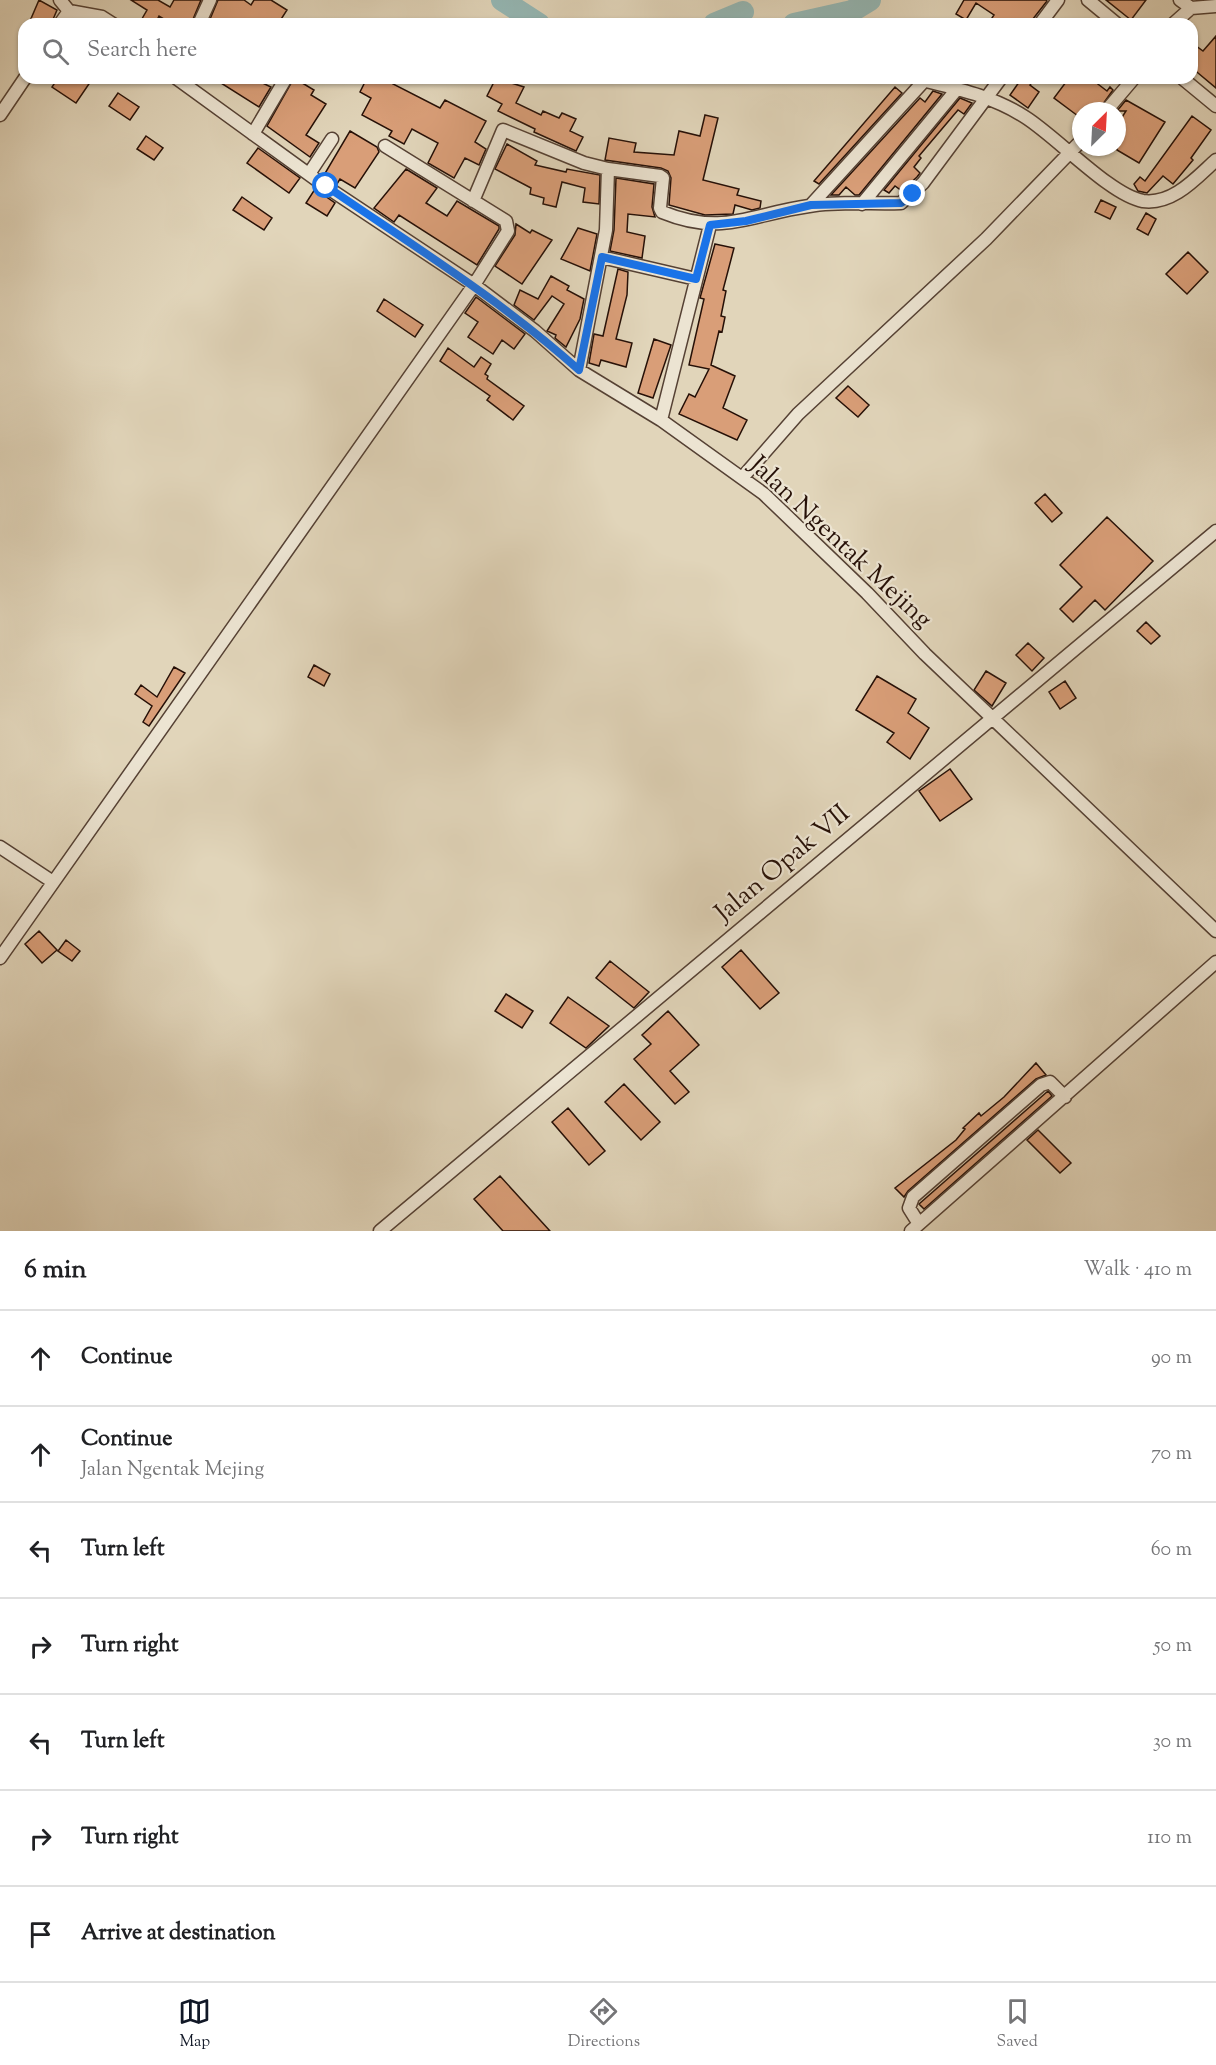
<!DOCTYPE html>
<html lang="en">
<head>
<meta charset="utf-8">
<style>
  :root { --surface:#fff; --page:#f2f2f2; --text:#202124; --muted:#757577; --line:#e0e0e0; --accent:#111827 }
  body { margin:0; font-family:"Sorts Mill Goudy",serif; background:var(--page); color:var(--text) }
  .compass { position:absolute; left:1072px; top:102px; width:54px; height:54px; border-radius:50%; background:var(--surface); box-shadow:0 2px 4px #0004; rotate:24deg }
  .stop { position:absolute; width:18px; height:18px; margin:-14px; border:4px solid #1a73e8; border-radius:50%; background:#fff }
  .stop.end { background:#1a73e8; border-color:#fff; box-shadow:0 2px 6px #0008 }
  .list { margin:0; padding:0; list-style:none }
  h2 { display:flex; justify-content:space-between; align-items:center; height:78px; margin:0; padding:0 24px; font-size:26px }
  h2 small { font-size:20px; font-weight:400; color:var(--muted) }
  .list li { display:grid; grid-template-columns:39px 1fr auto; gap:18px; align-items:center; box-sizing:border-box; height:96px; padding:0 24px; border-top:2px solid var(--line) }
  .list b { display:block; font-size:22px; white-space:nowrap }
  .list p { margin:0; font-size:20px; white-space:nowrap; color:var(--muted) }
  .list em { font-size:20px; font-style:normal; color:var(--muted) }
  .icon { flex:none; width:33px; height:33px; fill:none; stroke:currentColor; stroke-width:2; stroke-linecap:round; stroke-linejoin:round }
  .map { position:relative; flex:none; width:1216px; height:1231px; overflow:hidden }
  .search { position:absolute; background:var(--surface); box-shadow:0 2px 4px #0004; left:18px; right:18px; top:18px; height:66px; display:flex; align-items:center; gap:15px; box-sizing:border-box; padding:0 21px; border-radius:18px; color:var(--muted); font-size:22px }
  .sheet { height:750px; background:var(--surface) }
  nav { display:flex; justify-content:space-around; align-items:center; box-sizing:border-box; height:84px; border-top:2px solid var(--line); background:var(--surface); font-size:16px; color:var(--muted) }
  nav a { display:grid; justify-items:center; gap:3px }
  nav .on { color:var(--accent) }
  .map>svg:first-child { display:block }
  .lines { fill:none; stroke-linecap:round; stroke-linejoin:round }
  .river { stroke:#95b8b5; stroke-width:22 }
  .building { fill:#d99e78; stroke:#261007; stroke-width:1.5 }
  .minor-casing { stroke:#554134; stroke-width:15 }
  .minor { stroke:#ece4d2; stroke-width:12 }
  .route { stroke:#1a73e8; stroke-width:8 }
  .labels { text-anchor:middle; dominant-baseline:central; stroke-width:4.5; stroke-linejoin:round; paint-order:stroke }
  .street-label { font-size:26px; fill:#261007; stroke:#ece4d2 }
</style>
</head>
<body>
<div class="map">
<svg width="1216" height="1231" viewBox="0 0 1216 1231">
  <rect width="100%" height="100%" fill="#e1d5ba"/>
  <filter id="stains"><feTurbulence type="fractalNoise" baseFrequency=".00333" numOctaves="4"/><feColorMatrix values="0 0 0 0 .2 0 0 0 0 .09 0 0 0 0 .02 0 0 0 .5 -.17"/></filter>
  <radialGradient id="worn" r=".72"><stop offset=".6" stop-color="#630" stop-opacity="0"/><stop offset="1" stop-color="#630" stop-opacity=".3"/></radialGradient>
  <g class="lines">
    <path class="river" d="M502,0L539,24
      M714,24L743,12
      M794,24L852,11L870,0"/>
  </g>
  <path class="building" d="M39,0L57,10L51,24L30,21Z
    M131,0H158L170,7L174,0H201L191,24H172L159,16L155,24H139L147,10Z
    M218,0H244L251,5L254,0H271L287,10L278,24H208Z
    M964,0H1046L1047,1L1029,24H988L994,15L976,3L966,20L956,14Z
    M1106,0H1146L1131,20Z
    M1216,36V88L1192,68V43L1203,51Z
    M58,78H93L76,103L52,87Z
    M213,78H252L271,87L259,107Z
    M294,78L314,90L311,95L326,104L306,135L319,143L310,157L267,126Z
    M367,78H396L393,84L440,108L445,100L486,121L475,142L486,149L479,165L465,158L454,178L428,163L438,143L412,129L404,144L389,136L392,131L362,115L371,98L360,92Z
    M496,78L524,87L516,103L541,115L543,111L559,118L562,113L576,119L570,131L583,137L576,151L534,132L535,129L498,111L502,104L487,96Z
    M1022,78H1035L1030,85L1039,92L1028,108L1010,95Z
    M1069,78H1090L1107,91L1110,87L1113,90L1098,111H1081L1078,116L1054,98Z
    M895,87L902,93L819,184L814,181Z
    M933,91L942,94L859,195H855L846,187L839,195H831L920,98L925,102Z
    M118,93L139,107L130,120L109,106Z
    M960,98L972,103L964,114L958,110L919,156L921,158L914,167L920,173L917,177L902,191L895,186L889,193L884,190Z
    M1126,100L1165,122L1139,163L1117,150V125L1126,111H1117Z
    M705,115L718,118L703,180L739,189L737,195L761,201L760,208L752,210L735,205L733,214L705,215L669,205L671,178L668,171L661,168L605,160L609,138L636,143L634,152L674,155L679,131L700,136Z
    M1192,116L1211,130L1191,158L1193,160L1173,184L1163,176L1147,193L1138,191L1134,184L1140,177L1145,181Z
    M350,131L377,147L379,152L355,188L340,179L337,184L324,175Z
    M146,136L163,148L154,160L137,149Z
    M507,144L537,161L535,165L566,172L567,169L600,175L599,204L583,202L585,188L562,182L556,207L543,204L544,198L530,194L531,188L495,169Z
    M258,148L300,178L289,193L247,163Z
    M406,169L437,188L426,203L447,216L457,201L499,226V229L477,265L399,215L394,222L374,208Z
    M616,178L654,184L652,207L655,217L628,214L627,232L645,236L642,258L610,251L614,230Z
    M315,189L335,203L327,216L306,203Z
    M242,197L272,218L264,230L233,210Z
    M1101,200L1116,207L1110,219L1095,212Z
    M1146,213L1156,219L1148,235L1137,229Z
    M516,224L530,233L532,230L552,240L522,284L495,266L515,235Z
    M578,228L597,234L590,271L561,259Z
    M715,244L734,248L723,290L726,291L721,316L725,317L722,332L719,331L711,365L735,376L723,408L747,420L737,440L679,414L689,394L695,397L709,369L689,365L704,299L700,298Z
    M1188,252L1208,272L1187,294L1166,274Z
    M618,269L628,272L627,295L616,339L632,343L626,367L601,360L599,366L589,363L594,334L603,336Z
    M551,276L569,286L567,290L584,299L580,319L566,347L555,338L556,335L547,331L564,304L552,296L534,320L514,305L520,290L538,299Z
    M476,297L525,334L514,349L502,340L493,354L468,337L478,322L465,313Z
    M384,299L423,325L415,337L377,311Z
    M654,339L671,345L653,398L638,393Z
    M448,348L474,367L481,357L491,364L485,374L488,376L487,379L524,406L513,420L487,400L490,396L440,361Z
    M848,386L869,405L858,417L836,398Z
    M1045,494L1062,513L1052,522L1035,503Z
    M1107,517L1153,561L1105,610L1095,600L1073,622L1060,609L1082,587L1060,565Z
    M1146,622L1160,636L1151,644L1137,631Z
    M1028,643L1044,658L1032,671L1016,655Z
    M314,665L330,674L324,686L308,677Z
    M174,667L185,673L149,726L143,722L152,706L135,694L141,685L157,697Z
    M986,671L1006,683L992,706L974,690Z
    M877,676L916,699L908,713L929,728L910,759L887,742L894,733L856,710Z
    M1065,681L1076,698L1060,709L1049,692Z
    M950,769L972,799L940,821L919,791Z
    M39,931L57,950L42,963L25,944Z
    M66,940L80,951L72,961L58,951Z
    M741,950L779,993L760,1009L722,967Z
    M610,961L649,992L634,1008L596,978Z
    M506,994L533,1011L522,1028L495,1011Z
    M568,997L609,1026L586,1048L550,1023Z
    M668,1011L699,1045L670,1071L689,1092L675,1104L634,1059L651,1044L642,1035Z
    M1036,1063L1046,1075L1036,1079L908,1191L904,1197L895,1188L956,1140L965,1129L963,1128L979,1113L981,1116L1004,1097Z
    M624,1084L660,1122L641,1140L605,1102Z
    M1048,1091L1052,1096L924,1209L919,1204Z
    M568,1108L605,1151L589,1165L552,1122Z
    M1038,1130L1071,1163L1060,1173L1027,1140Z
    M500,1176L550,1231H503L474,1199Z"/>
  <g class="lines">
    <defs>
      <path id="minor" d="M60,0L69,11L102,17L113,24
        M1088,0L1117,24
        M1180,0L1191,8L1216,6
        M60,24L69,11
        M199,24L210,0
        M1040,24L1058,0
        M1173,24L1191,8
        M176,78L325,186L474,285L535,331L579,370L661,420L764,494L867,593L925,654L1216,931
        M914,78C953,88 991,95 1025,117C1057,137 1110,195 1143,201C1173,205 1196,178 1216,160
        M1182,78L1216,106
        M1106,111L1134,78
        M0,115L25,78
        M253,134L286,78
        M608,169L660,176L663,178L660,208L662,212C723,237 751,214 809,206C839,201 871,204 901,203L923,183L1001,78
        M309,174L332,139
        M473,201L503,130L584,163L608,169L606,230L579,370
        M862,204L957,89
        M811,205L924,81
        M601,257L696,279
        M661,420L710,225
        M742,478L798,414L986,239L1081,141
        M0,847L53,882
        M0,958L474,285L508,231L506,221L385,146
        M919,1224L909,1208L913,1197L1041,1085L1050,1082L1065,1097
        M380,1231L1216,531
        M911,1231L1216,962"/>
    </defs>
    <use href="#minor" class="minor-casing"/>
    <use href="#minor" class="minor"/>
  </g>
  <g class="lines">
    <path class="route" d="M326,186C412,245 501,300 579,370L602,257L696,279L710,225L746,221L811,205L901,203L913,194"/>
  </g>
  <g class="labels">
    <g class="street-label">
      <text transform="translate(840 543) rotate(43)">Jalan Ngentak Mejing</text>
      <text transform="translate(783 864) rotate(-40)">Jalan Opak VII</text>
    </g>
  </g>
  <rect width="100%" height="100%" filter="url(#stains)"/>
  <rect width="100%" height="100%" fill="url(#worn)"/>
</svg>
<svg class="compass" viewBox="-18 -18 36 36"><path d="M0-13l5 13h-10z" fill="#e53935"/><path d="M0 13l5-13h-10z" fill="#757577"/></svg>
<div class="stop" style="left:326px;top:186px"></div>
<div class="stop end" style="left:913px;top:194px"></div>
<div class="search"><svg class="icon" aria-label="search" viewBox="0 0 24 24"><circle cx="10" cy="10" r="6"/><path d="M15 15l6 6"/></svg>Search here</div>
</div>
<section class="sheet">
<h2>6 min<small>Walk · 410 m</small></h2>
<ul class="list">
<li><svg class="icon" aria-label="ahead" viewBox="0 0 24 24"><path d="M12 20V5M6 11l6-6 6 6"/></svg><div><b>Continue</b></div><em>90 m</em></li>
<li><svg class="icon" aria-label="ahead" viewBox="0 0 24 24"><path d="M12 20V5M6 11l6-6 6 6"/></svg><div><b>Continue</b><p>Jalan Ngentak Mejing</p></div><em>70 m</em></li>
<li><svg class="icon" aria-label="left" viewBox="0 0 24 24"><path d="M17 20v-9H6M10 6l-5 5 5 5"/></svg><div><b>Turn left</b></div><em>60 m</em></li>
<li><svg class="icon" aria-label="right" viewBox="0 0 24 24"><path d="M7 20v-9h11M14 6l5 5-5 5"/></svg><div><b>Turn right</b></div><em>50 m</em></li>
<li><svg class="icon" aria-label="left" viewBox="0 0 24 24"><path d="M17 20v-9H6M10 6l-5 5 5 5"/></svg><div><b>Turn left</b></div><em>30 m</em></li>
<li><svg class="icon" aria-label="right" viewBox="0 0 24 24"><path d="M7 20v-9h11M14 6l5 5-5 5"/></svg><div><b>Turn right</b></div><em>110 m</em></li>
<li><svg class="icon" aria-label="arrive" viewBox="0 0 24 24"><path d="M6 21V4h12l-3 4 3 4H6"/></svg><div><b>Arrive at destination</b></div></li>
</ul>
</section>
<nav>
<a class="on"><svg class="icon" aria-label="map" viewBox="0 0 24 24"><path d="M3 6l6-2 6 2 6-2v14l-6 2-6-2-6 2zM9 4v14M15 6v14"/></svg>Map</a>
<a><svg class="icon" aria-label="directions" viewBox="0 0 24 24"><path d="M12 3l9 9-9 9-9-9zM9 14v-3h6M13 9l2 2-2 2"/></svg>Directions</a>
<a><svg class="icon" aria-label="saved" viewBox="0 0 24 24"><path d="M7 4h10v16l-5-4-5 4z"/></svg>Saved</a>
</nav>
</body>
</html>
